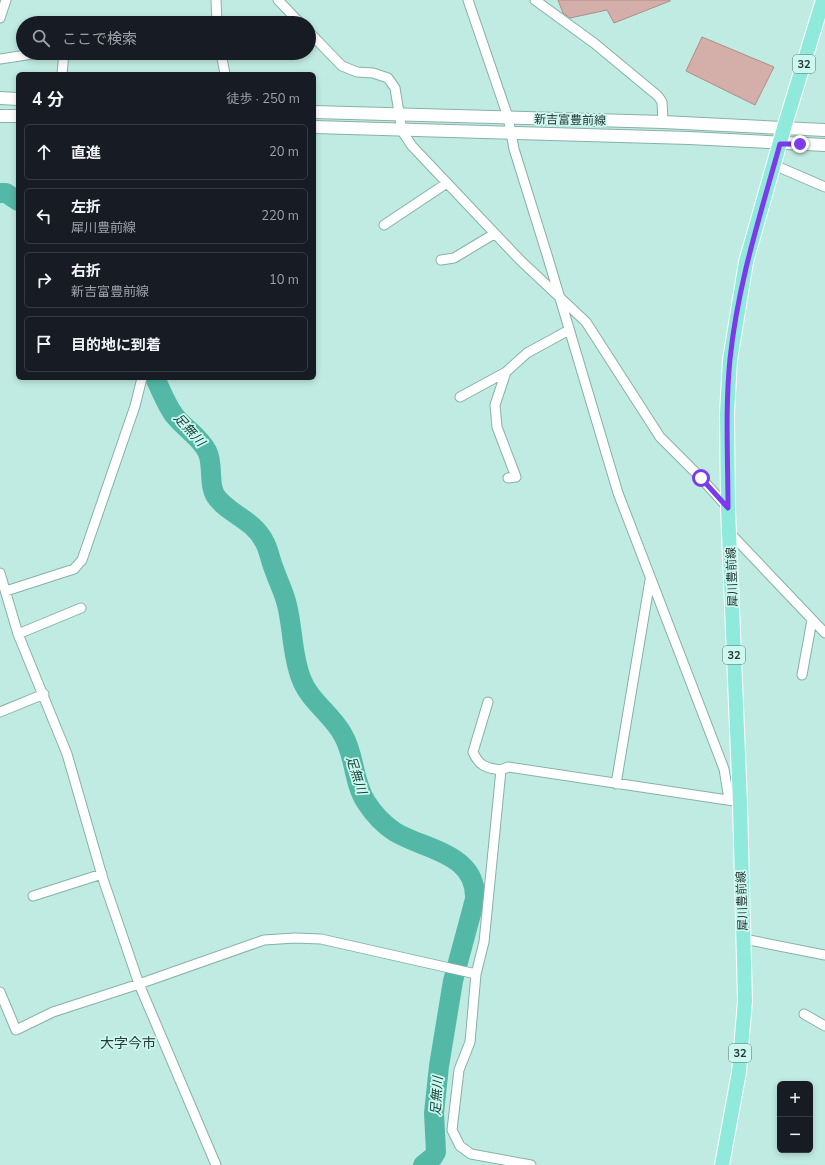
<!DOCTYPE html>
<html lang="ja">
<head>
<meta charset="utf-8">
<style>
  :root { --surface:#171b24; --page:#242831; --text:#f1f3f6; --muted:#9ea1a6; --line:#363941 }
  body { margin:0; font-family:"Nunito Sans","Noto Sans JP",sans-serif; background:var(--page); color:var(--text) }
  .controls { position:absolute; right:12px; bottom:12px; display:grid; overflow:hidden; border-radius:6px; box-shadow:0 2px 6px #0003 }
  .controls button { width:36px; height:36px; display:grid; place-items:center; padding:0; border:0; border-bottom:1px solid var(--line); background:var(--surface); color:var(--text); font:20px sans-serif }
  .stop { position:absolute; width:12px; height:12px; margin:-9px; border:3px solid #7c3aed; border-radius:50%; background:#fff }
  .stop.end { background:#7c3aed; border-color:#fff; box-shadow:0 1px 4px #0008 }
  .list { margin:0; padding:0; list-style:none }
  h2 { display:flex; justify-content:space-between; align-items:center; height:52px; margin:0; padding:0 16px; font-size:17px }
  h2 small { font-size:13px; font-weight:400; color:var(--muted) }
  .list li { display:grid; grid-template-columns:26px 1fr auto; gap:12px; align-items:center; box-sizing:border-box; height:56px; margin:0 8px 8px; padding:0 8px; border:1px solid var(--line); border-radius:6px }
  .list b { display:block; font-size:15px; white-space:nowrap }
  .list p { margin:0; font-size:13px; white-space:nowrap; color:var(--muted) }
  .list em { font-size:13px; font-style:normal; color:var(--muted) }
  .icon { flex:none; width:22px; height:22px; fill:none; stroke:currentColor; stroke-width:2; stroke-linecap:round; stroke-linejoin:round }
  .map { position:relative; flex:none; width:825px; height:1165px; overflow:hidden }
  .search { position:absolute; background:var(--surface); box-shadow:0 2px 6px #0003; left:16px; top:16px; width:300px; height:44px; display:flex; align-items:center; gap:10px; box-sizing:border-box; padding:0 14px; border-radius:22px; color:var(--muted); font-size:15px }
  .panel { position:absolute; background:var(--surface); box-shadow:0 2px 6px #0003; left:16px; top:72px; width:300px; height:308px; border-radius:6px }
  .map>svg:first-child { display:block }
  .lines { fill:none; stroke-linecap:round; stroke-linejoin:round }
  .river { stroke:#53b8a6; stroke-width:20 }
  .building { fill:#d4aea8; stroke:#b18c87 }
  .street-casing { stroke:#87b1a8; stroke-width:11 }
  .secondary-casing { stroke:#87b1a8; stroke-width:14 }
  .primary-casing { stroke:#fff; stroke-width:16 }
  .street { stroke:#fff; stroke-width:9 }
  .secondary { stroke:#fff; stroke-width:12 }
  .primary { stroke:#8feadc; stroke-width:14 }
  .route { stroke:#7c3aed; stroke-width:5 }
  .labels { text-anchor:middle; dominant-baseline:central; stroke-width:3.5; stroke-linejoin:round; paint-order:stroke }
  .shield { fill:#cdf8ef; stroke:#5a726e; stroke-width:1 }
  .shield-label { font-size:11px; font-weight:bold; fill:#283936 }
  .street-label { font-size:12px; fill:#283936; stroke:#cdf8ef }
  .water-label { font-size:13px; font-style:italic; fill:#18453e; stroke:#cdf8ef }
  .quarter-label { font-size:14px; fill:#283936; stroke:#cdf8ef }
</style>
</head>
<body>
<div class="map">
<svg width="825" height="1165" viewBox="0 0 825 1165">
  <rect width="100%" height="100%" fill="#c0ebe2"/>
  <g class="lines">
    <path class="river" d="M0,193H6L18,201
      M155,378C161,390 166,404 174,415C184,428 199,436 207,451C214,465 208,482 215,495C226,513 253,519 264,541C269,549 270,560 274,569C278,581 284,592 287,605C293,629 292,655 301,678C309,701 332,714 343,735C355,755 353,782 366,802C373,813 383,824 395,832C425,850 477,853 475,899L453,981L439,1066L434,1113L436,1152L433,1157L423,1165"/>
  </g>
  <path class="building" d="M558,0H670V1L614,23L607,10L570,18L563,13Z
    M702,37L774,67L755,105L686,71Z"/>
  <g class="lines">
    <defs>
      <path id="street" d="M216,0L217,23
        M278,0L300,23
        M468,0L508,117L514,149L548,258L618,493L724,769L729,799
        M535,0L594,43L658,96L662,102L663,122
        M0,18L6,0
        M309,32L342,66L357,72L373,73L388,78L395,88L402,131L412,146L520,260L586,322L660,437L701,478L728,508
        M221,53L225,74
        M0,59L39,53
        M62,74L64,53
        M774,165L825,187
        M384,225L447,183
        M441,260L454,258L494,234
        M506,372L495,405L497,427L516,477L508,478
        M460,397L506,372L527,353L569,330
        M730,533L825,633
        M0,573L18,634L67,754L103,879L139,984L216,1165
        M6,591L74,569L82,560L135,406L142,378
        M18,634L81,608
        M802,675L812,620
        M488,702L473,752C479,766 486,768 501,770
        M0,712L44,694
        M616,784L650,580
        M33,896L102,874
        M744,939L825,955
        M0,992L16,1030L53,1012L139,984L264,940L295,938L321,939L476,974
        M804,1014L825,1026
        M531,1165L471,1154L460,1146L452,1130L459,1070L470,1042L476,974L484,942L501,770L508,767L734,801"/>
      <path id="secondary" d="M0,98L18,99
        M314,112L663,122L825,130
        M0,116H18
        M314,127L689,138L825,145"/>
      <path id="primary" d="M722,1165L739,1072L745,1001L740,803L728,508L727,413L730,360L746,262L784,128L823,0"/>
    </defs>
    <use href="#street" class="street-casing"/>
    <use href="#secondary" class="secondary-casing"/>
    <use href="#primary" class="primary-casing"/>
    <use href="#street" class="street"/>
    <use href="#secondary" class="secondary"/>
    <use href="#primary" class="primary"/>
  </g>
  <g class="lines">
    <path class="route" d="M701,478L728,508C728,459 725,409 730,359C738,283 760,216 780,144H800"/>
  </g>
  <g class="labels">
    <g class="shield">
      <rect x="793" y="55" width="22" height="18" rx="3"/>
      <rect x="723" y="646" width="22" height="18" rx="3"/>
      <rect x="729" y="1044" width="22" height="18" rx="3"/>
    </g>
    <g class="shield-label">
      <text x="804" y="64">32</text>
      <text x="734" y="655">32</text>
      <text x="740" y="1053">32</text>
    </g>
    <g class="street-label">
      <text transform="translate(570 120) rotate(1)">新吉富豊前線</text>
      <text transform="translate(732 577) rotate(-92)">犀川豊前線</text>
      <text transform="translate(742 901) rotate(-92)">犀川豊前線</text>
    </g>
    <g class="water-label">
      <text transform="translate(189 430) rotate(48)">足無川</text>
      <text transform="translate(356 775) rotate(72)">足無川</text>
      <text transform="translate(437 1096) rotate(-86)">足無川</text>
    </g>
    <g class="quarter-label">
      <text x="128" y="1043">大字今市</text>
    </g>
  </g>
</svg>
<div class="controls">
<button>+</button>
<button>−</button>
</div>
<div class="stop" style="left:701px;top:478px"></div>
<div class="stop end" style="left:800px;top:144px"></div>
<div class="search"><svg class="icon" aria-label="search" viewBox="0 0 24 24"><circle cx="10" cy="10" r="6"/><path d="M15 15l6 6"/></svg>ここで検索</div>
<section class="panel">
<h2>4 分<small>徒歩 · 250 m</small></h2>
<ul class="list">
<li><svg class="icon" aria-label="ahead" viewBox="0 0 24 24"><path d="M12 20V5M6 11l6-6 6 6"/></svg><div><b>直進</b></div><em>20 m</em></li>
<li><svg class="icon" aria-label="left" viewBox="0 0 24 24"><path d="M17 20v-9H6M10 6l-5 5 5 5"/></svg><div><b>左折</b><p>犀川豊前線</p></div><em>220 m</em></li>
<li><svg class="icon" aria-label="right" viewBox="0 0 24 24"><path d="M7 20v-9h11M14 6l5 5-5 5"/></svg><div><b>右折</b><p>新吉富豊前線</p></div><em>10 m</em></li>
<li><svg class="icon" aria-label="arrive" viewBox="0 0 24 24"><path d="M6 21V4h12l-3 4 3 4H6"/></svg><div><b>目的地に到着</b></div></li>
</ul>
</section>
</div>
</body>
</html>
